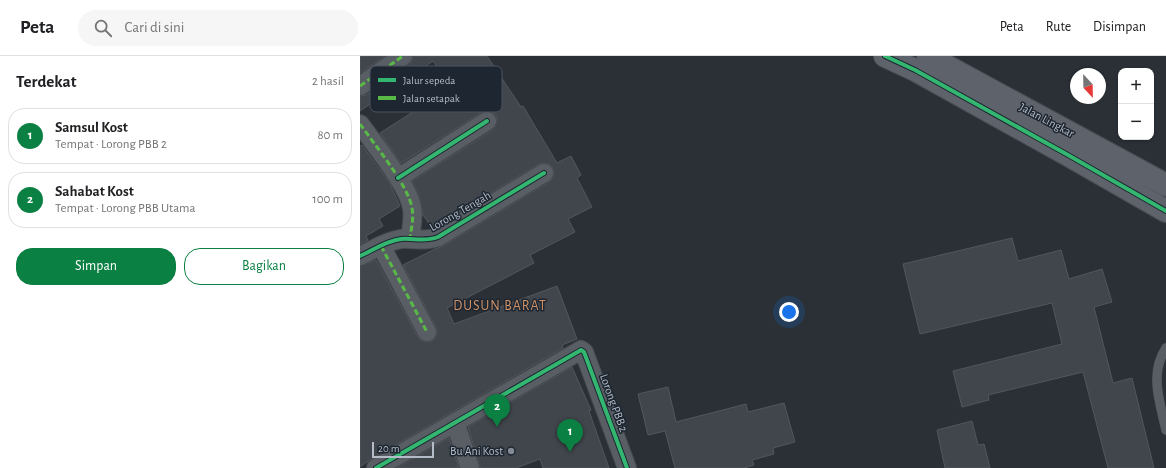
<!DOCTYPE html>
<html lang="id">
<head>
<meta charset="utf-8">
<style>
  :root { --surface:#fff; --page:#f6f6f6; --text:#202124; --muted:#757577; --line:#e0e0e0; --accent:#0b8043 }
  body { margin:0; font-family:"Alegreya Sans",sans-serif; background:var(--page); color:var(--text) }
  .controls { position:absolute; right:12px; top:12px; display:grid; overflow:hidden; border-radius:8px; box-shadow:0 1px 3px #0004 }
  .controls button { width:36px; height:36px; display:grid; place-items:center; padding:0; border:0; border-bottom:1px solid var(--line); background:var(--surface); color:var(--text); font:20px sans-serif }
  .compass { position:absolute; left:710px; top:12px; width:36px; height:36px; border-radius:50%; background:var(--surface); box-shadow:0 1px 3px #0004; rotate:158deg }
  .scale { position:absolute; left:12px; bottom:10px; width:62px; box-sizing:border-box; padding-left:4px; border:2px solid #b4bcc8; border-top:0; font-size:11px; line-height:14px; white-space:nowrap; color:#b4bcc8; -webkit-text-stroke:3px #1d2631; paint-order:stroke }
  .you { position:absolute; left:429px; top:256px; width:14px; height:14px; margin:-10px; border:3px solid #fff; border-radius:50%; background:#1a73e8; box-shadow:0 0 0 6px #1a73e833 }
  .badge { display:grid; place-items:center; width:26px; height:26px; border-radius:50%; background:var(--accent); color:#fff; font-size:13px; font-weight:700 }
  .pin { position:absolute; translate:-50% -33px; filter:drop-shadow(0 1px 2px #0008) }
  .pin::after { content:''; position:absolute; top:21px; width:14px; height:12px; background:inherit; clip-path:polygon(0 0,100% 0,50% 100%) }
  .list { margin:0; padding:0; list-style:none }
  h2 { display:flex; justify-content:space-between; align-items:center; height:52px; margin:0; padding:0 16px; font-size:17px }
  h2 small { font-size:13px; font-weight:400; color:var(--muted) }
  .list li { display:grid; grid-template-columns:26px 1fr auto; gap:12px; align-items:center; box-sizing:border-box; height:56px; margin:0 8px 8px; padding:0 8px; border:1px solid var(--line); border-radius:16px }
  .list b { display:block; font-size:15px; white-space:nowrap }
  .list p { margin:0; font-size:13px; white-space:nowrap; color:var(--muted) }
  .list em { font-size:13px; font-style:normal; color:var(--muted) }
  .actions { display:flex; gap:8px; padding:12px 16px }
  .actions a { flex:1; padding:9px 0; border:1px solid var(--accent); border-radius:16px; text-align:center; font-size:14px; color:var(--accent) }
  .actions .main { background:var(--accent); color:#fff }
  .icon { flex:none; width:22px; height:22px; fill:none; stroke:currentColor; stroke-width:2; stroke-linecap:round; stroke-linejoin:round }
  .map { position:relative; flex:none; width:806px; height:412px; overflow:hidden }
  header { display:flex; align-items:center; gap:24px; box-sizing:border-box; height:56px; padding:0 20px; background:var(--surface); border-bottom:1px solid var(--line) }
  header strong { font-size:19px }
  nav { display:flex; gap:22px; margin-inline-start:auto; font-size:14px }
  .search { width:280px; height:36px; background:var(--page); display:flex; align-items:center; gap:10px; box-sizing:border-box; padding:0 14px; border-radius:22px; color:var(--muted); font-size:15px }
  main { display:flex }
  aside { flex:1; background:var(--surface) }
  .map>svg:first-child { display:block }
  .building { fill:#41464c; stroke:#52575e }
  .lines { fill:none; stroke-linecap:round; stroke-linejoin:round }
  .lane-casing { stroke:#484c51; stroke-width:10 }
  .street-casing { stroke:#484c51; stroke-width:20 }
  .secondary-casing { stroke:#484c51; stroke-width:24 }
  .lane { stroke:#595e65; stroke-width:9 }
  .street { stroke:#595e65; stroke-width:18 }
  .secondary { stroke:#5e626a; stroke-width:22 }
  .quiet { stroke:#58b947; stroke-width:3; stroke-dasharray:6 3; stroke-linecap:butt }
  .cycleway-casing { stroke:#1d2631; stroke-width:6 }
  .cycleway { stroke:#33b770; stroke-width:4 }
  .poi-dot { fill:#848b95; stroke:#1d2631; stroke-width:1.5 }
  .labels { text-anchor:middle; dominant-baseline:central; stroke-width:3; stroke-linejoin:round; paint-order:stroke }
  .street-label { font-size:12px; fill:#b4bcc8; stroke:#1d2631 }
  .poi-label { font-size:12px; fill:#b4bcc8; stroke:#1d2631; text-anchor:end }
  .quarter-label { font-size:14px; letter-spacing:1px; fill:#d19366; stroke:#1d2631 }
  .key { fill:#1d2631; stroke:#4a535e; stroke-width:1 }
  .key-label { font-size:11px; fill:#b4bcc8 }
</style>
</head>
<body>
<header>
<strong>Peta</strong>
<div class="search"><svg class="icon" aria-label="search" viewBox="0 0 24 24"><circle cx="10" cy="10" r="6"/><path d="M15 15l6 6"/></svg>Cari di sini</div>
<nav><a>Peta</a><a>Rute</a><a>Disimpan</a></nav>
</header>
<main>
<aside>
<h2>Terdekat<small>2 hasil</small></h2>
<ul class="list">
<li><span class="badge">1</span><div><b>Samsul Kost</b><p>Tempat · Lorong PBB 2</p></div><em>80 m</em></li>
<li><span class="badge">2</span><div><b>Sahabat Kost</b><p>Tempat · Lorong PBB Utama</p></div><em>100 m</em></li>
</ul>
<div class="actions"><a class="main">Simpan</a><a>Bagikan</a></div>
</aside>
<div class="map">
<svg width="806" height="412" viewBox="0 0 806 412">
  <rect width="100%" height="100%" fill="#2a3036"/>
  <path class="building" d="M0,0H25L0,17Z
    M53,0H127L161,51L163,50L197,107L211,100L221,119L217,122L232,151L208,163L215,176L170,199L174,207L87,252L94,268L197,230L217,283L202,289L203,292L11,403L0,411V210L16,204L58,281L62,285L67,286L72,285L76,281L77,276L76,271L43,209L75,193L83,190L189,126L193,122L194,117L193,112L189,108L184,107L179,108L72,172L63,159L59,140L52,125L133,74L136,69L137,64L136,59L131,56L127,55L122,56L41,107L20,77L92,31L73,5L0,55V40L6,39L49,9L52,5Z
    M2,89L29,126L40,150L19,163L23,170L6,180L8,184L0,188V90Z
    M652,182L658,205L701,194L709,223L742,213L752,246L734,251L753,327L772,322L794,412H748L723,316L628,339L629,344L602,351L593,315L702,288L692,247L560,278L543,208Z
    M212,311L231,354L229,355L249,412H183L180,403L156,412H120L108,371Z
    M308,331L316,366L386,348L388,356L424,347L435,386L413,392L414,398L392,404L394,409L384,412H315L305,375L288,379L278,338Z
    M612,365L618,389L624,388L630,412H585L577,374Z
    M89,382L99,412H37Z"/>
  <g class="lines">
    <defs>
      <path id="lane" d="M806,292C789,318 800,346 806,374"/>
      <path id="street" d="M0,30L43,0
        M0,68C14,88 48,129 52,152C54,162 51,173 50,183
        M38,122L127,65
        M21,190L67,276
        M0,200C13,194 26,185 41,183C54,182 65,186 78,181L184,117
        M95,366L110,412
        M16,412L221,294L224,296L267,412"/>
      <path id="secondary" d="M525,0L555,14L708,99L806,155
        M568,0L806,129"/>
    </defs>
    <use href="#lane" class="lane-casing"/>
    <use href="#street" class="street-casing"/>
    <use href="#secondary" class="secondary-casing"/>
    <use href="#lane" class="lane"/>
    <use href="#street" class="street"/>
    <use href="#secondary" class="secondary"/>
    <path class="quiet" d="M0,30L43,0
      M0,68C14,88 48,129 52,152C54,162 51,173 50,183
      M21,190L67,276"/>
    <defs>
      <path id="cycleway" d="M525,0L555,14L708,99L806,155
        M38,122L127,65
        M0,200C13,194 26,185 41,183C54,182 65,186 78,181L184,117
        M16,412L221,294L224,296L267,412"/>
    </defs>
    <use href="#cycleway" class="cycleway-casing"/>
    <use href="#cycleway" class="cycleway"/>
  </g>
  <circle class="poi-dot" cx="151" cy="395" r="4"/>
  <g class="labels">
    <g class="street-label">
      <text transform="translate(687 64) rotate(28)">Jalan Lingkar</text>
      <text transform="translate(100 155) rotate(-30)">Lorong Tengah</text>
      <text transform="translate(254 347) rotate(70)">Lorong PBB 2</text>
    </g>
    <g class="poi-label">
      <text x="143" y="395">Bu Ani Kost</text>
    </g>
    <g class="quarter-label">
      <text x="140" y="250">DUSUN BARAT</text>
    </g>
  </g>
  <rect x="10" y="10" width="132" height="46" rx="6" class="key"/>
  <rect x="18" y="22" width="18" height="4" fill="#33b770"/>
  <rect x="18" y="40" width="18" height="4" fill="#58b947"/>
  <g class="key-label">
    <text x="43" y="28">Jalur sepeda</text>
    <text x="43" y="46">Jalan setapak</text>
  </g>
</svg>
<div class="controls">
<button>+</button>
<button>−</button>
</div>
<svg class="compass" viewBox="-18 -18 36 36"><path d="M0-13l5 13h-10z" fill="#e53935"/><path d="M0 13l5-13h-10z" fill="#757577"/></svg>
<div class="scale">20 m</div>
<div class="you"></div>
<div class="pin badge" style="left:210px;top:396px">1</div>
<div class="pin badge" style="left:137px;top:371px">2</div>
</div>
</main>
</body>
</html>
